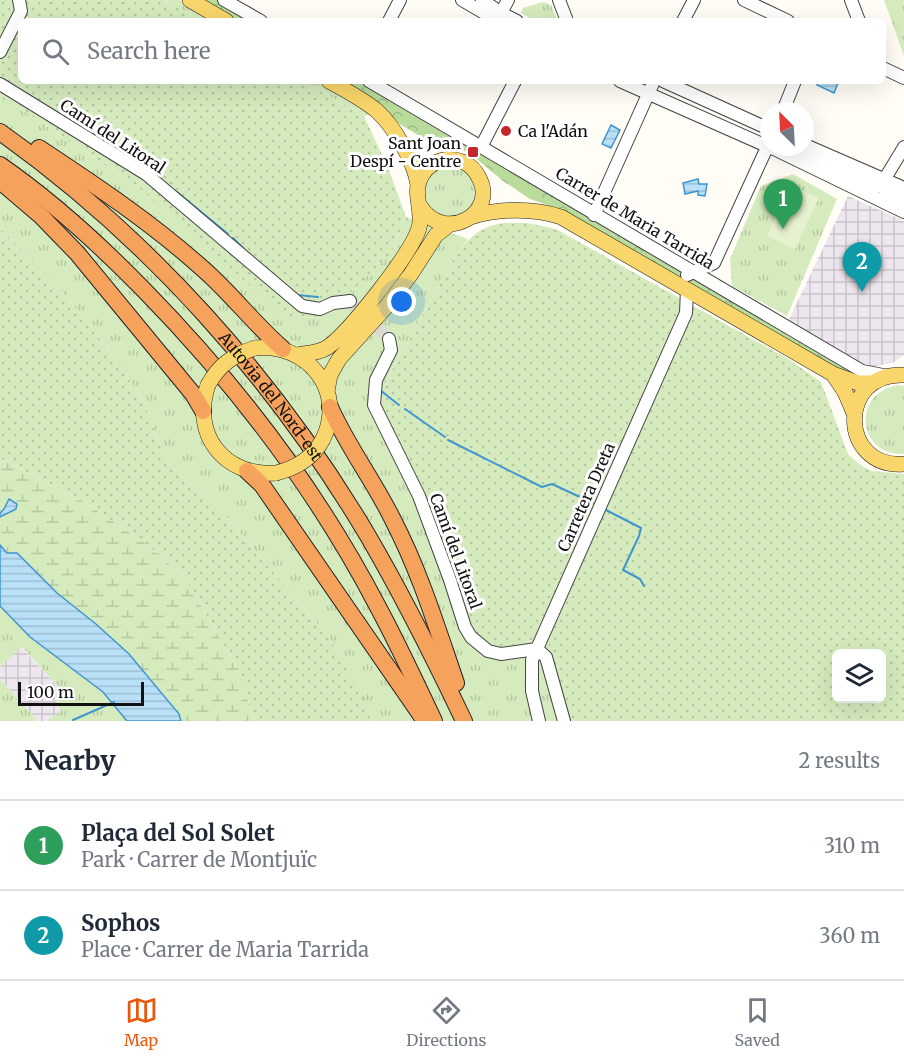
<!DOCTYPE html>
<html lang="en">
<head>
<meta charset="utf-8">
<style>
  :root { --surface:#fff; --page:#f6f6f7; --text:#1f2937; --muted:#747a83; --line:#e0e1e3; --accent:#ea580c }
  body { margin:0; font-family:Merriweather,serif; background:var(--page); color:var(--text) }
  .controls { position:absolute; right:18px; bottom:18px; display:grid; overflow:hidden; border-radius:9px; box-shadow:0 6px 24px #0002 }
  .controls button { width:54px; height:54px; display:grid; place-items:center; padding:0; border:0; border-bottom:2px solid var(--line); background:var(--surface); color:var(--text); font:30px sans-serif }
  .compass { position:absolute; left:760px; top:102px; width:54px; height:54px; border-radius:50%; background:var(--surface); box-shadow:0 6px 24px #0002; rotate:336deg }
  .scale { position:absolute; left:18px; bottom:15px; width:126px; box-sizing:border-box; padding-left:6px; border:3px solid #111; border-top:0; font-size:16px; line-height:21px; white-space:nowrap; color:#111; -webkit-text-stroke:4px #fff; paint-order:stroke }
  .you { position:absolute; left:402px; top:302px; width:21px; height:21px; margin:-15px; border:4px solid #fff; border-radius:50%; background:#1a73e8; box-shadow:0 0 0 9px #1a73e833 }
  .badge { display:grid; place-items:center; width:39px; height:39px; border-radius:50%; background:var(--accent); color:#fff; font-size:20px; font-weight:700 }
  .pin { position:absolute; translate:-50% -50px; filter:drop-shadow(0 2px 3px #0008) }
  .pin::after { content:''; position:absolute; top:32px; width:21px; height:18px; background:inherit; clip-path:polygon(0 0,100% 0,50% 100%) }
  .list { margin:0; padding:0; list-style:none }
  h2 { display:flex; justify-content:space-between; align-items:center; height:78px; margin:0; padding:0 24px; font-size:26px }
  h2 small { font-size:20px; font-weight:400; color:var(--muted) }
  .list li { display:grid; grid-template-columns:39px 1fr auto; gap:18px; align-items:center; box-sizing:border-box; height:90px; padding:0 24px; border-top:2px solid var(--line) }
  .list b { display:block; font-size:22px; white-space:nowrap }
  .list p { margin:0; font-size:20px; white-space:nowrap; color:var(--muted) }
  .list em { font-size:20px; font-style:normal; color:var(--muted) }
  .icon { flex:none; width:33px; height:33px; fill:none; stroke:currentColor; stroke-width:2; stroke-linecap:round; stroke-linejoin:round }
  .map { position:relative; flex:none; width:904px; height:721px; overflow:hidden }
  .search { position:absolute; background:var(--surface); box-shadow:0 6px 24px #0002; left:18px; right:18px; top:18px; height:66px; display:flex; align-items:center; gap:15px; box-sizing:border-box; padding:0 21px; border-radius:9px; color:var(--muted); font-size:22px }
  .sheet { height:258px; background:var(--surface) }
  nav { display:flex; justify-content:space-around; align-items:center; box-sizing:border-box; height:84px; border-top:2px solid var(--line); background:var(--surface); font-size:16px; color:var(--muted) }
  nav a { display:grid; justify-items:center; gap:3px }
  nav .on { color:var(--accent) }
  .map>svg:first-child { display:block }
  .industrial { fill:url(#industrial-grid) }
  .grass { fill:url(#grass-tufts) }
  .forest { fill:url(#forest-crowns) }
  .wetland { fill:url(#wetland-marsh) }
  .garden { fill:url(#garden-dots); fill-rule:evenodd }
  .pitch { fill:#e6f2cf }
  .water { fill:url(#water-rules); stroke:#3f96cf; stroke-width:1.5 }
  .lines { fill:none; stroke-linecap:round; stroke-linejoin:round }
  .stream { stroke:#3f96cf; stroke-width:2 }
  .minor-tunnel { stroke:#dbdad3; stroke-width:12; stroke-dasharray:12 6; stroke-linecap:butt }
  .minor-casing { stroke:#444; stroke-width:14 }
  .major-casing { stroke:#222; stroke-width:16 }
  .highway-casing { stroke:#222; stroke-width:18 }
  .minor { stroke:#fff; stroke-width:12 }
  .major { stroke:#f9d66b; stroke-width:15 }
  .highway { stroke:#f5a25d; stroke-width:16 }
  .major-bridge-casing { stroke:#222; stroke-width:16; stroke-linecap:butt }
  .major-bridge { stroke:#f9d66b; stroke-width:15 }
  .poi-dot { fill:#c4262e; stroke:#fff; stroke-width:2 }
  .labels { text-anchor:middle; dominant-baseline:central; stroke-width:6; stroke-linejoin:round; paint-order:stroke }
  .poi-label { font-size:16px; fill:#111; stroke:#fff; text-anchor:start }
  .street-label { font-size:16px; fill:#111; stroke:#fff }
</style>
</head>
<body>
<div class="map">
<svg width="904" height="721" viewBox="0 0 904 721">
  <defs>
    <pattern id="industrial-grid" width="8" height="8" patternUnits="userSpaceOnUse" patternTransform="scale(1.5)"><rect width="8" height="8" fill="#eee6ef"/><path d="M0 4h8M4 0v8" fill="none" stroke="#cbc4cc"/></pattern>
    <pattern id="grass-tufts" width="24" height="20" patternUnits="userSpaceOnUse" patternTransform="scale(1.5)"><rect width="24" height="20" fill="#d5ebbd"/><path d="M3 7l-1-3M5 7V3M7 7l1-3M15 17l-1-3M17 17v-4M19 17l1-3" fill="none" stroke="#b6c8a1"/></pattern>
    <pattern id="forest-crowns" width="20" height="18" patternUnits="userSpaceOnUse" patternTransform="scale(1.5)"><rect width="20" height="18" fill="#b9dc9c"/><path d="M2 6a3 3 0 1 1 6 0M12 15a3 3 0 1 1 6 0" fill="none" stroke="#9ebc85"/></pattern>
    <pattern id="wetland-marsh" width="20" height="14" patternUnits="userSpaceOnUse" patternTransform="scale(1.5)"><rect width="20" height="14" fill="#d5ebbd"/><path d="M1 5h8M5 5V1M11 12h8M15 12V8" fill="none" stroke="#b6c8a1"/></pattern>
    <pattern id="garden-dots" width="8" height="8" patternUnits="userSpaceOnUse" patternTransform="scale(1.5)"><rect width="8" height="8" fill="#d5ebbd"/><path d="M2 2h.1M6 6h.1" fill="none" stroke="#b6c8a1" stroke-width="1.8" stroke-linecap="round"/></pattern>
    <pattern id="water-rules" width="6" height="5" patternUnits="userSpaceOnUse" patternTransform="scale(1.5)"><rect width="6" height="5" fill="#b9e0f7"/><path d="M0 2.5h6" fill="none" stroke="#9ebfd3"/></pattern>
  </defs>
  <rect width="100%" height="100%" fill="#fffdf5"/>
  <path class="industrial" d="M848,196L904,221V355L893,363L870,367L864,376L783,332Z
    M21,647L63,692L61,711L46,721H38L0,679V667Z"/>
  <path class="grass" d="M165,0H200L236,21H201Z
    M884,0H904V56Z
    M543,2L551,5L558,21H535L521,13L523,8Z
    M303,81H338L386,109L364,116Z
    M0,95L137,186L391,253L406,217L468,239L455,256L377,398L471,625L483,644L526,642L546,636L570,721H371L364,702L330,639L217,506L186,481L171,466L157,439L144,401L95,332L59,288L0,228Z
    M425 192a25 25 0 1 1 50 0a25 25 0 1 1-50 0Z
    M793,174L837,199L787,316L732,286L730,259L761,186Z
    M898,385L904,386V454C857,456 851,393 898,385Z
    M0,606L30,637L103,692L127,721H46L61,711L56,701L63,692L22,647L0,667Z
    M0,679L38,721H0Z"/>
  <path class="forest" d="M200,0H219L255,21H236Z
    M338,81H357L864,376L854,378L565,211L530,199L503,181L467,151L450,150L418,135L398,123L386,109Z"/>
  <path class="wetland" d="M0,458L87,504L148,545L186,579L240,673L254,721H181L179,714L129,654L96,624L57,593L17,553H7L0,545V517L4,509L0,513Z"/>
  <path class="garden" d="M0,0H165L201,21H21V81H303L364,116L389,170L406,217L391,253L328,314L308,320L290,318L282,314L137,186L0,95Z
    M505,223H527L556,229L790,360L821,382L848,454L860,465L872,471L904,474V721H570L546,636C526,641 504,651 483,644L469,620L377,398L455,256C469,238 481,225 505,223ZM836,654H882V698H836Z
    M0,228L59,288L95,332L144,401L157,439L171,466L186,481L217,506L330,639L365,702L371,721H254L240,673L186,579L148,545L87,504L0,458Z"/>
  <path class="pitch" d="M790,185L819,198L795,249L767,236Z"/>
  <path class="water" d="M819,81L838,83L834,93L817,85Z
    M611,125L620,130L611,148L602,144Z
    M698,179L699,184H707L705,196L698,195V191L685,194L683,183Z
    M9,499L17,504L16,509L0,517V513L4,509Z
    M0,545L7,553H17L57,593L96,624L129,654L179,714L181,721H127L103,692L30,637L0,606Z"/>
  <g class="lines">
    <path class="stream" d="M50,108L89,132
      M177,192L228,234
      M233,238L244,249
      M297,295L318,297
      M380,390L399,405
      M405,409L445,437
      M448,440L542,487L552,484L595,504
      M604,509L641,528L639,536L623,570L640,579L644,586
      M73,720L114,702"/>
    <path class="minor-tunnel" d="M350,301L389,339"/>
    <defs>
      <path id="minor" d="M224,0L261,21
        M462,0L498,21
        M482,0L494,8
        M559,0L567,21
        M744,0L788,21
        M851,0L859,21
        M505,15L517,21
        M497,20L508,0
        M389,21L400,0
        M683,21L694,0
        M0,52L21,11L19,0
        M883,68L904,78
        M369,81L862,371L888,376
        M620,81L769,147
        M663,81L769,129
        M0,84L146,174L302,306L320,309L333,303L350,301
        M783,111L795,81
        M805,145L904,188
        M481,147L515,81
        M770,147L904,212
        M793,150L877,187
        M881,185L904,147
        M885,191L904,200
        M594,215L654,81
        M687,275L714,263L769,143
        M389,339L391,350L376,380L374,405L419,496L450,580L465,627L471,637L488,651L501,654L537,649L546,657L564,721
        M539,721L532,691V660L686,313L687,289"/>
      <path id="major" d="M190,0L226,21
        M329,81C345,90 363,99 377,111C394,126 415,163 418,185
        M471,217C498,208 534,208 561,217L833,374L858,383H873
        M255,348C306,342 347,390 323,439
        M297,355C308,353 319,353 328,347C350,331 411,254 419,228C424,210 411,192 422,175C435,154 466,154 478,176C500,213 444,245 420,206
        M833,374L845,392L854,413
        M904,375C837,372 839,469 904,464
        M208,385C191,434 224,477 276,473
        M327,391L330,375L339,359L386,307L411,274L436,235L449,225"/>
      <g id="highway">
        <path id="s1" d="M0,132C149,238 275,379 368,536C403,596 434,658 464,721"/>
        <path d="M39,148C95,185 152,223 202,268C231,293 254,324 283,349"/>
        <path d="M0,165C52,201 100,245 144,290C236,384 317,490 378,607C398,644 416,683 434,721"/>
        <path d="M0,181L41,216L77,253L193,394L203,411"/>
        <path d="M330,407C347,446 374,481 393,520C420,572 437,628 456,683"/>
        <path d="M247,471L262,485L425,721"/>
      </g>
    </defs>
    <use href="#minor" class="minor-casing"/>
    <use href="#major" class="major-casing"/>
    <use href="#highway" class="highway-casing"/>
    <use href="#minor" class="minor"/>
    <use href="#major" class="major"/>
    <use href="#highway" class="highway"/>
    <defs>
      <path id="major-bridge" d="M208,385C219,365 233,355 255,348
        M276,473C297,468 313,458 323,439"/>
    </defs>
    <use href="#major-bridge" class="major-bridge-casing"/>
    <use href="#major-bridge" class="major-bridge"/>
  </g>
  <g class="poi-dot">
    <circle cx="506" cy="131" r="6"/>
    <rect x="467" y="146" width="12" height="12" rx="3"/>
  </g>
  <g class="labels">
    <g class="poi-label">
      <text x="518" y="131">Ca l'Adán</text>
      <text x="461" y="143" text-anchor="end">Sant Joan<tspan x="461" dy="18">Despí - Centre</tspan></text>
    </g>
    <g class="street-label">
      <text transform="translate(113 136) rotate(33)">Camí del Litoral</text>
      <text transform="translate(635 218) rotate(31)">Carrer de Maria Tarrida</text>
      <text stroke="none"><textPath href="#s1" startOffset="380">Autovia del Nord-est</textPath></text>
      <text transform="translate(586 497) rotate(-66)">Carretera Dreta</text>
      <text transform="translate(456 551) rotate(70)">Camí del Litoral</text>
    </g>
  </g>
</svg>
<div class="controls">
<button><svg class="icon" aria-label="layers" viewBox="0 0 24 24"><path d="M12 4l9 5-9 5-9-5zM3 14l9 5 9-5"/></svg></button>
</div>
<svg class="compass" viewBox="-18 -18 36 36"><path d="M0-13l5 13h-10z" fill="#e53935"/><path d="M0 13l5-13h-10z" fill="#747a83"/></svg>
<div class="scale">100 m</div>
<div class="you"></div>
<div class="pin badge" style="left:783px;top:229px;background:#2e9e5b">1</div>
<div class="pin badge" style="left:862px;top:292px;background:#0f9aa8">2</div>
<div class="search"><svg class="icon" aria-label="search" viewBox="0 0 24 24"><circle cx="10" cy="10" r="6"/><path d="M15 15l6 6"/></svg>Search here</div>
</div>
<section class="sheet">
<h2>Nearby<small>2 results</small></h2>
<ul class="list">
<li><span class="badge" style="background:#2e9e5b">1</span><div><b>Plaça del Sol Solet</b><p>Park · Carrer de Montjuïc</p></div><em>310 m</em></li>
<li><span class="badge" style="background:#0f9aa8">2</span><div><b>Sophos</b><p>Place · Carrer de Maria Tarrida</p></div><em>360 m</em></li>
</ul>
</section>
<nav>
<a class="on"><svg class="icon" aria-label="map" viewBox="0 0 24 24"><path d="M3 6l6-2 6 2 6-2v14l-6 2-6-2-6 2zM9 4v14M15 6v14"/></svg>Map</a>
<a><svg class="icon" aria-label="directions" viewBox="0 0 24 24"><path d="M12 3l9 9-9 9-9-9zM9 14v-3h6M13 9l2 2-2 2"/></svg>Directions</a>
<a><svg class="icon" aria-label="saved" viewBox="0 0 24 24"><path d="M7 4h10v16l-5-4-5 4z"/></svg>Saved</a>
</nav>
</body>
</html>
